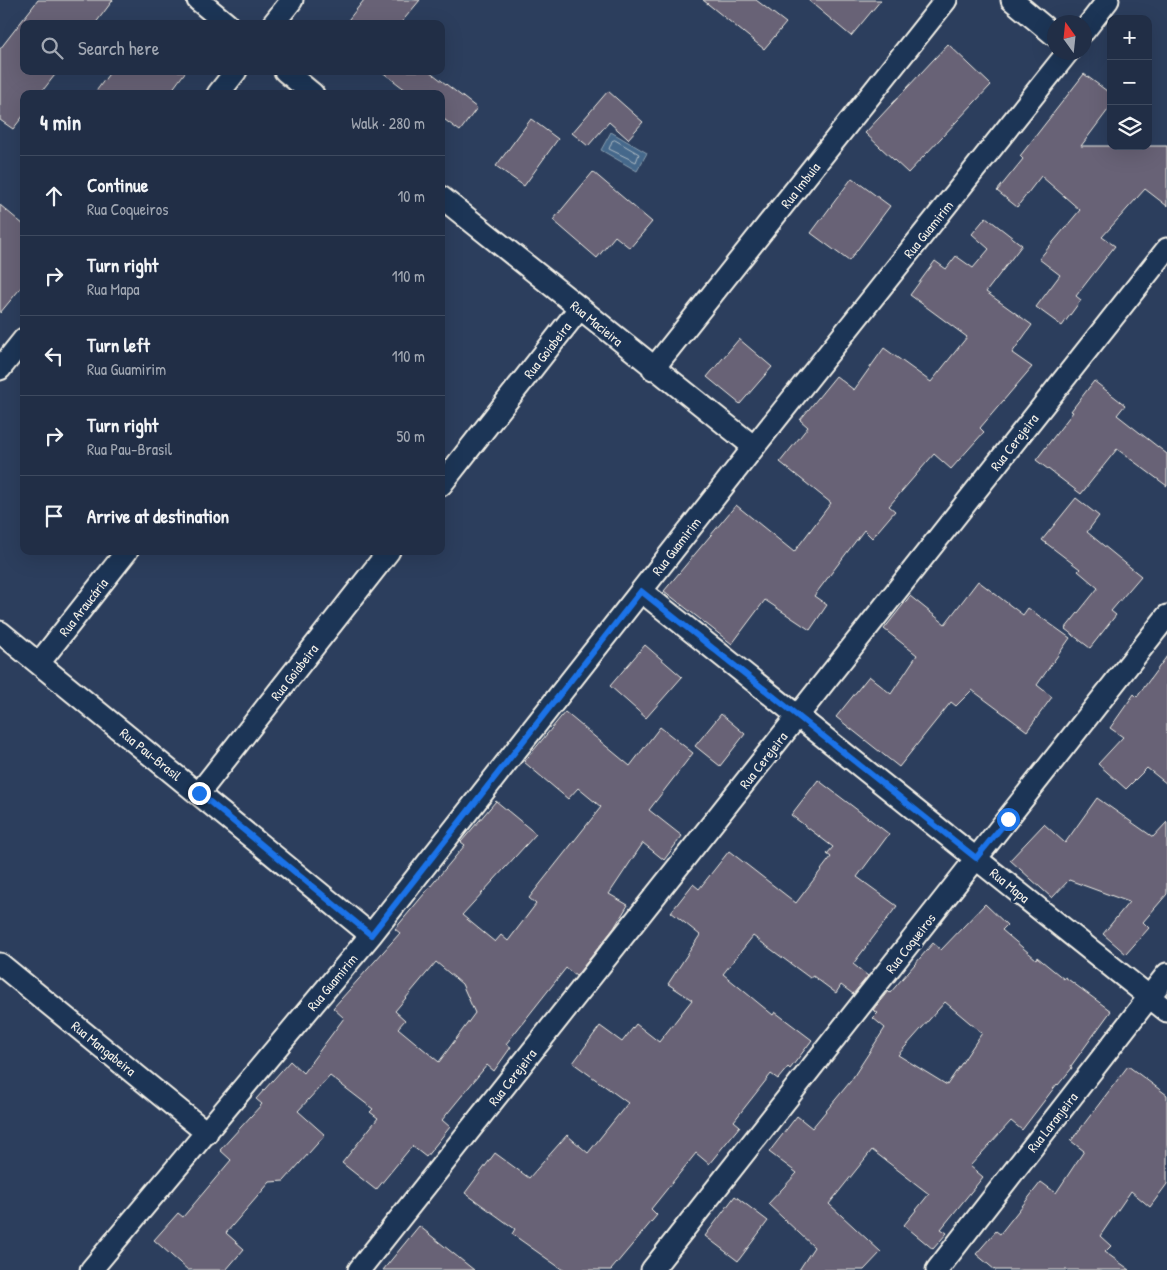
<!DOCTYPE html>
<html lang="en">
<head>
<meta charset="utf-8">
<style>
  :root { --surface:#212e46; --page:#29364d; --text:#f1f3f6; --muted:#a2a8b3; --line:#3e4a5f }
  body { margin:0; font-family:"Patrick Hand",sans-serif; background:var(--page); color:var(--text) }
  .controls { position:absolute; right:15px; top:15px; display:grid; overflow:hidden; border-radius:10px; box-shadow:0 5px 20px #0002 }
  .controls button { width:45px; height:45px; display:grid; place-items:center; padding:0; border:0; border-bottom:1px solid var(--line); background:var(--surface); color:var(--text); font:25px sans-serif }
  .compass { position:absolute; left:1047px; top:15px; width:45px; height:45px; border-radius:50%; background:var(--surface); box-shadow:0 5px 20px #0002; rotate:345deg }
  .stop { position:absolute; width:15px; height:15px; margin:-11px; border:4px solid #1a73e8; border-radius:50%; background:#fff }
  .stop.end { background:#1a73e8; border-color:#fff; box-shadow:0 1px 5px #0008 }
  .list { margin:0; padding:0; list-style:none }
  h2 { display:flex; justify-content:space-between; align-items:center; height:65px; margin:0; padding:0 20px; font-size:21px }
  h2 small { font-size:16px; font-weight:400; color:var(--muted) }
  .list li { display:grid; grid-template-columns:32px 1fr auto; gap:15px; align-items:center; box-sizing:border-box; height:80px; padding:0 20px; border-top:1px solid var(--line) }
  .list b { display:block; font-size:19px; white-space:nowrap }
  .list p { margin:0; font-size:16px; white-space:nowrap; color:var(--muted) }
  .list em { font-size:16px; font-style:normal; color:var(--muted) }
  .icon { flex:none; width:28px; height:28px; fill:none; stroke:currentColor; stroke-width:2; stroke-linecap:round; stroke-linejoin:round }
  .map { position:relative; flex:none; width:1167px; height:1270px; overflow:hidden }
  .search { position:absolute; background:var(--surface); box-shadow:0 5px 20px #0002; left:20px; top:20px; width:425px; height:55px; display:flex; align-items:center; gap:12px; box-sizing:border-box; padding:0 18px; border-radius:10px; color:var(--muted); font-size:19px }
  .panel { position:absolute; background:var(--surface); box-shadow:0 5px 20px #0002; left:20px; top:90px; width:425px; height:465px; border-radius:10px }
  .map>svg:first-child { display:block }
  .water { fill:#44688b; stroke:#8a9fb0 }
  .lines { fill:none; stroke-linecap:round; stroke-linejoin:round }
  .shore { stroke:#aebac3; stroke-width:1 }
  .building { fill:#676276; stroke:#f4f1e8; fill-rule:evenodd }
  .minor-casing { stroke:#f4f1e8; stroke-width:25 }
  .minor { stroke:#1d3557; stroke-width:21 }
  .route { stroke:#1a73e8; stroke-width:6 }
  .labels { text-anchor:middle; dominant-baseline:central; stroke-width:5; stroke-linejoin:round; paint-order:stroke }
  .street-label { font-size:14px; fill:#f4f1e8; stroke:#1d3557 }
</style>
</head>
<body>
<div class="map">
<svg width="1167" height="1270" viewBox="0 0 1167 1270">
  <rect width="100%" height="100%" fill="#2c3e5d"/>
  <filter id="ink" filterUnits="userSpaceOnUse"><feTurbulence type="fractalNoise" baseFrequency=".02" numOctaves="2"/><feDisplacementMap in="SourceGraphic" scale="10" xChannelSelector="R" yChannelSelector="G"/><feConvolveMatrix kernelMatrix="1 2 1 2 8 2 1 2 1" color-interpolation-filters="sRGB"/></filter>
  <g filter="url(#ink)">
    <path class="water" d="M611,132L647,153L637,171L601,150Z"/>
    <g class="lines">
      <path class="shore" d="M615,140L639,154L636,162L609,149L612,141Z"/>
    </g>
    <path class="building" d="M38,0H113L95,24H24V71H58L40,94H24V115L13,129L0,120V49Z
      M364,0H420L400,24H345Z
      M703,0H756L786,23L764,49Z
      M808,0H881L851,36Z
      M948,44L991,85L908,173L865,133Z
      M111,71H186L169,94H94Z
      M381,71H429L477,108L460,131L441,117V94H411Z
      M1084,74L1111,94V106L1081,146H1167V206L1145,189L1102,237L1115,246L1076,296L1081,300L1062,326L1036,307L1060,275L1039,259L1080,210L1041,176L1017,207L997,191L1023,159L1020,156Z
      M608,91L643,122L628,139L609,122L588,146L572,133Z
      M531,119L558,139L524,186L496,166Z
      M593,172L652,222L630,248L615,236L597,258L553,220Z
      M852,178L890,206L849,261L811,233Z
      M0,205L24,225V284L0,313Z
      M986,217L1022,245L986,292L1032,325L1012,353L1032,367L980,428L984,432L951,469L934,454L889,506L895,511L872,538L864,530L814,596L827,605L810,630L765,600L732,644L664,591L736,505L794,552L831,503L780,462L808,427L800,420L836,376L854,390L884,348L931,382L967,337L910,295L935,261L946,269L956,256L973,268L989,249L972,234Z
      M739,339L772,367L740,404L707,377Z
      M1094,381L1125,405L1117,415L1167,454V486L1117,449L1081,494L1036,460L1073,412L1071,411Z
      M1076,498L1099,516L1087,532L1141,576L1111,611L1116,615L1090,648L1065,629L1098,588L1078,571L1080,569L1042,540Z
      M978,581L1023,615L1028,608L1070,638L1037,685L1052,697L1027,731L972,690L956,706L951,702L899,767L836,717L869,676L891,694L917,655L884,629L910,596L945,624Z
      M645,645L682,677L646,718L610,686Z
      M1167,656V784L1147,768L1126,789L1098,764L1123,737L1110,728L1134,694L1137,697Z
      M565,712L630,766L660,727L693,753L649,810L682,836L664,860L643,843L609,894L628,905L614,928L576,976L566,968L506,1044L511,1047L494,1071L487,1065L442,1120L450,1127L426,1157L412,1146L376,1190L342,1163L378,1118L370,1112L373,1109L330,1076L298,1111L325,1135L284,1181L270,1182L226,1233L244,1249L226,1270H188L154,1240L178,1213L183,1217L231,1160L220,1150L262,1104L256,1099L290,1061L303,1073L344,1018L333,1008L400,933L395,929L465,845L461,842L496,801L536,834L462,915L495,942L501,935L508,941L536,904L529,898L601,807L578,788L568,799L524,762ZM436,962L462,984L475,1013L439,1062L398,1028L405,1020L395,1011Z
      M721,714L745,734L720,766L695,746Z
      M818,780L889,834L857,877L897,906L853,964L868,976L853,994L841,985L836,993L813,976L810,978L753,936L723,974L773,1015L775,1012L812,1040L790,1069L788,1067L778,1079L771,1074L734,1121L740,1126L709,1164L696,1153L651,1209L657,1215L611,1270H563L512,1234L515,1229L465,1193L495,1153L529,1178L567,1135L588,1153L628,1103L573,1063L600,1026L622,1042L636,1024L659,1042L692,1000L668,984L700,935L671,912L693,884L699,889L729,851L796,903L831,857L827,854L833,847L791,815Z
      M1097,798L1153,837L1167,822V894L1143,922L1149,928L1126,954L1103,934L1129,902L1069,880L1052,898L1010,860L1044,824L1065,843Z
      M985,904L1007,925L1002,930L1036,959L1037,957L1064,979L1065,977L1111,1011L1071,1066L1072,1068L1058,1085L1057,1084L1022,1130L1011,1121L970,1166L983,1177L941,1229L947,1233L933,1249L904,1225L929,1194L872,1150L829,1204L881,1252L864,1270H799L814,1247L768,1204L797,1173L769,1152L797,1116L812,1128L850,1082L885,1028L873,1018L878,1013L873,1010L888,991L890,993L933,943L941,950ZM945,1002L982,1033L947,1085L898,1055Z
      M1128,1066L1167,1095V1184L1150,1207L1131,1191L1100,1236L1111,1246L1105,1252L1130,1270H995L976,1254L996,1231L1000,1234L1041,1182L1056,1193L1084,1151L1071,1141Z
      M735,1196L768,1221L738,1261L705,1236Z
      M419,1226L474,1270H383Z"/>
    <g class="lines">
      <defs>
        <path id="minor" d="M198,0L227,24
          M1012,0L1054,35
          M273,24L292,0
          M1084,31L1108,0
          M285,71L313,94
          M218,94L236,71
          M441,197L754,447
          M0,369L24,339
          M653,369L946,0
          M441,485L579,309
          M641,591L1167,1011
          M0,632L371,935
          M39,663L127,551
          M199,793L389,551
          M0,964L207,1133
          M91,1270L371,935L754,447L1068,52
          M359,1270L1167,249
          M652,1270L1167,616
          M937,1270L1167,974"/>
      </defs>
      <use href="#minor" class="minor-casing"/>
      <use href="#minor" class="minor"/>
    </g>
  </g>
  <g class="lines" filter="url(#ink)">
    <path class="route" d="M199,793L371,935L641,591L976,858L1008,819"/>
  </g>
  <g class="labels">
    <g class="street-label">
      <text transform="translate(800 185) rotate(-52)">Rua Imbuia</text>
      <text transform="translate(928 229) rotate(-51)">Rua Guamirim</text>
      <text transform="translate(597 323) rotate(39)">Rua Macieira</text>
      <text transform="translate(547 350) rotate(-52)">Rua Goiabeira</text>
      <text transform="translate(1014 442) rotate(-52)">Rua Cerejeira</text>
      <text transform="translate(676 546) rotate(-52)">Rua Guamirim</text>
      <text transform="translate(83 607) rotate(-52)">Rua Araucária</text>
      <text transform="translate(294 672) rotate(-52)">Rua Goiabeira</text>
      <text transform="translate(151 754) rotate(39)">Rua Pau-Brasil</text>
      <text transform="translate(763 760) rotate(-52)">Rua Cerejeira</text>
      <text transform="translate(1010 885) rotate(39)">Rua Mapa</text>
      <text transform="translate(910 943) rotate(-52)">Rua Coqueiros</text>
      <text transform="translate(332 982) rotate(-50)">Rua Guamirim</text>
      <text transform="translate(104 1048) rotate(39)">Rua Mangabeira</text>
      <text transform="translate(512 1077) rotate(-52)">Rua Cerejeira</text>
      <text transform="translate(1052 1122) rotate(-52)">Rua Laranjeira</text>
    </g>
  </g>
</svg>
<div class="controls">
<button>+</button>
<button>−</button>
<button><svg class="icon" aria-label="layers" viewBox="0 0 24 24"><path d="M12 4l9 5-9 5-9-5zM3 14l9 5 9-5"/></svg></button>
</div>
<svg class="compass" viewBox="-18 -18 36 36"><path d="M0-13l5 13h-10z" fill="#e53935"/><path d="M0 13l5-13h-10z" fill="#a2a8b3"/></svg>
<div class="stop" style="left:1008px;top:819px"></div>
<div class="stop end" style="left:199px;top:793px"></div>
<div class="search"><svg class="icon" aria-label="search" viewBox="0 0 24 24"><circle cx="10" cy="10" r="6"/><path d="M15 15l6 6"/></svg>Search here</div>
<section class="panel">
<h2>4 min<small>Walk · 280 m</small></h2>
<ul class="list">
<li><svg class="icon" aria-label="ahead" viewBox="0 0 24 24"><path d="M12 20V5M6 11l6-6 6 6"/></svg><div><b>Continue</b><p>Rua Coqueiros</p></div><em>10 m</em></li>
<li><svg class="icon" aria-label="right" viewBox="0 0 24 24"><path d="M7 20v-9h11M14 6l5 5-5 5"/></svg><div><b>Turn right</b><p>Rua Mapa</p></div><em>110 m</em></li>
<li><svg class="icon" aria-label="left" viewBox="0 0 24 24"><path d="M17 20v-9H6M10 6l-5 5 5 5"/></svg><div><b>Turn left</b><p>Rua Guamirim</p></div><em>110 m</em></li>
<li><svg class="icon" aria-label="right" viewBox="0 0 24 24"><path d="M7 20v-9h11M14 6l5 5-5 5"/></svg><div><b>Turn right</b><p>Rua Pau-Brasil</p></div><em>50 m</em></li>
<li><svg class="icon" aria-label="arrive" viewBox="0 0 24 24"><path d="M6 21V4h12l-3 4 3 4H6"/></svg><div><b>Arrive at destination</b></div></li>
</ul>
</section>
</div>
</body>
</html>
